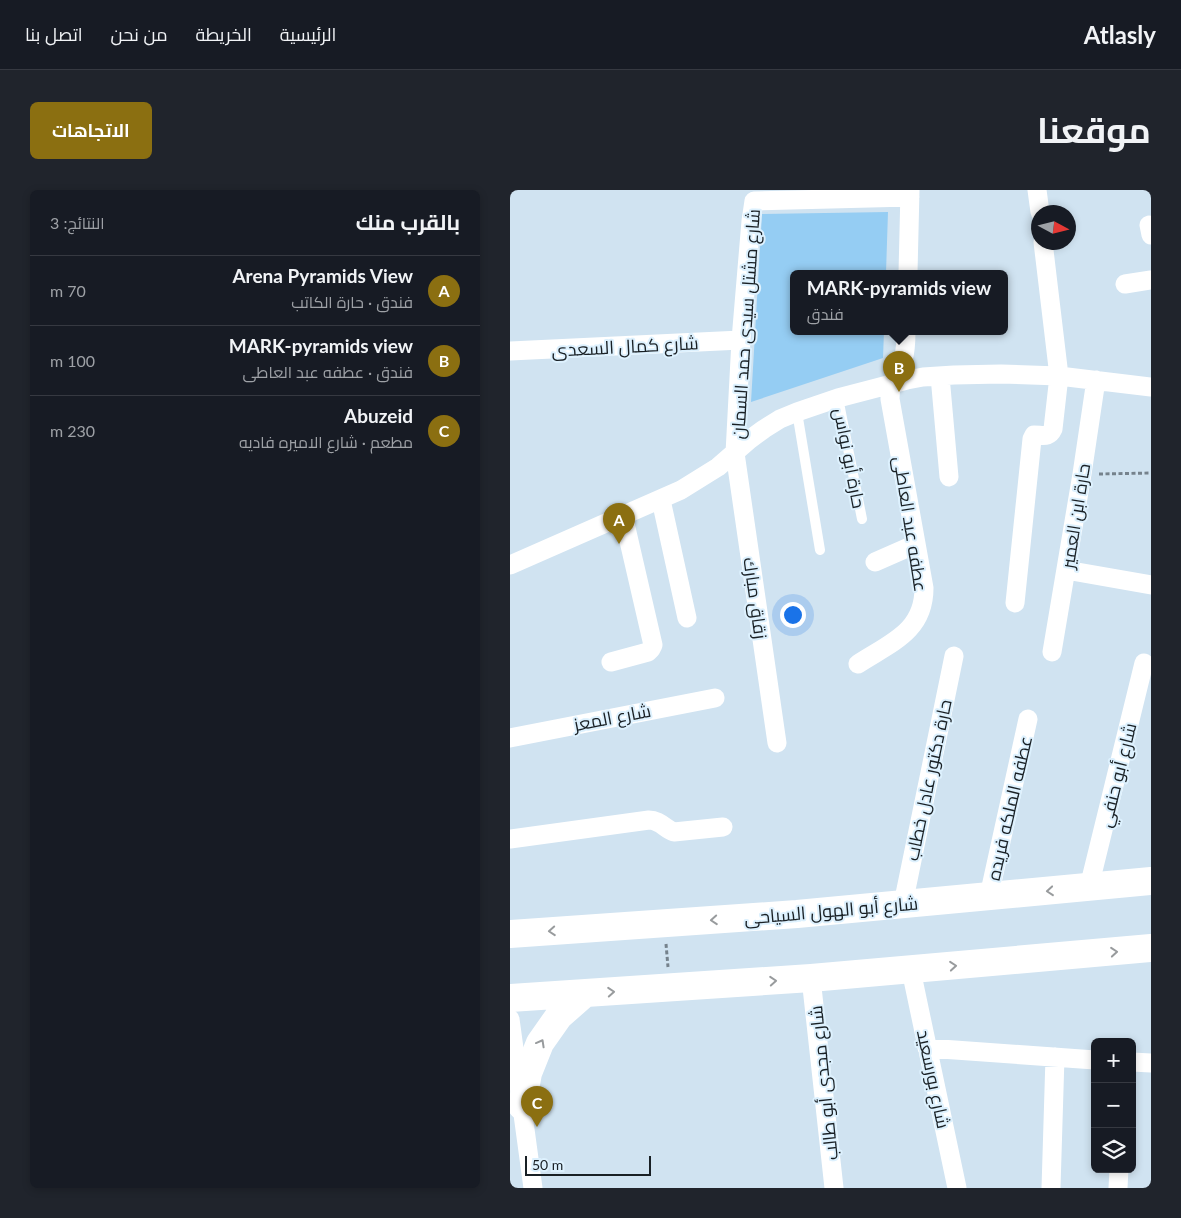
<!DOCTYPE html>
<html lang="ar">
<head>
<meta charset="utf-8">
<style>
  :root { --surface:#171b24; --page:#20242c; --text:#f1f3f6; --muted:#9ea1a6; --line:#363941; --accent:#8b6f11 }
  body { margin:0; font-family:Lato,Cairo,sans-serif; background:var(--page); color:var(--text); direction:rtl }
  .controls { position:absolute; right:15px; bottom:15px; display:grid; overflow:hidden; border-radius:8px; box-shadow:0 2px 8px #0003 }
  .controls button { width:45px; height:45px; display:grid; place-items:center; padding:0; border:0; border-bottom:1px solid var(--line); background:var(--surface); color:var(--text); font:25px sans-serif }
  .compass { position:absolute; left:521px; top:15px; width:45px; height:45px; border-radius:50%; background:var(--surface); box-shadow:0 2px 8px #0003; rotate:97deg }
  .scale { position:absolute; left:15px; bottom:12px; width:126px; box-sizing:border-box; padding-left:5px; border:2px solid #192025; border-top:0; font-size:14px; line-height:18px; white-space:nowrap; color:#192025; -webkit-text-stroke:4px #ddf1fe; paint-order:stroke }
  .you { position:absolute; left:282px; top:424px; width:18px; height:18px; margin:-12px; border:4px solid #fff; border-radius:50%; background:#1a73e8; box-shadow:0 0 0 8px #1a73e833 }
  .badge { display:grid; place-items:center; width:32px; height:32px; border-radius:50%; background:var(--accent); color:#fff; font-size:16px; font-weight:700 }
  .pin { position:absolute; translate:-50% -41px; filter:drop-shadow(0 1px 2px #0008) }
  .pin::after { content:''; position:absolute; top:26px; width:18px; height:15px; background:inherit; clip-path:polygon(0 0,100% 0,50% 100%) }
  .popup { position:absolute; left:280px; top:80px; width:218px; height:65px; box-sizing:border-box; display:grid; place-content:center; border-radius:8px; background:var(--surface); filter:drop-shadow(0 1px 4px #0005); font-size:16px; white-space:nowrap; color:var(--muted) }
  .popup b { font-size:19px; color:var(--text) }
  .popup::after { content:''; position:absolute; left:50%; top:100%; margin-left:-10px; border:10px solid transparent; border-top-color:var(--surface) }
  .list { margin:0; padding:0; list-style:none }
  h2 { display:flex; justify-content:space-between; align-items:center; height:65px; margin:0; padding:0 20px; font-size:21px }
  h2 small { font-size:16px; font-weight:400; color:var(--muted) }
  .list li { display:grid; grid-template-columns:32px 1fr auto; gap:15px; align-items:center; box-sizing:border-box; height:70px; padding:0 20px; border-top:1px solid var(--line) }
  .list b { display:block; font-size:19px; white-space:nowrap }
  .list p { margin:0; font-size:16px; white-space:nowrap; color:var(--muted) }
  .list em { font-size:16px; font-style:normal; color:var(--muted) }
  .icon { flex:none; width:28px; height:28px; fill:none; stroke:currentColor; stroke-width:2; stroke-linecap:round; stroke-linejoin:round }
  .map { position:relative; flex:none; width:641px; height:998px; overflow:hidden; direction:ltr; border-radius:8px }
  header { display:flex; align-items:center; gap:30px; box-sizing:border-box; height:70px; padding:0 25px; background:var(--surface); border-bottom:1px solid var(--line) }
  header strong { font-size:24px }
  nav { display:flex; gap:28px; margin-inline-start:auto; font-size:18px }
  .intro { display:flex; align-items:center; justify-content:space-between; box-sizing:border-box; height:120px; padding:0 30px }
  h1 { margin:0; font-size:35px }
  .button { padding:12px 22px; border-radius:8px; background:var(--accent); color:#fff; font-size:18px; font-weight:700 }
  main { display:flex; gap:30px; padding:0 30px }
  aside { flex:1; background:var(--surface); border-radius:8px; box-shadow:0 2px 8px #0003 }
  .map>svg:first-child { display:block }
  .green { fill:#95cdf3 }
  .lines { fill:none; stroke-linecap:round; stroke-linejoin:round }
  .path { stroke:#75828c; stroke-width:3; stroke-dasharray:4 2.5; stroke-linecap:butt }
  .lane { stroke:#fff; stroke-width:10 }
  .street { stroke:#fff; stroke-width:19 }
  .secondary { stroke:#fff; stroke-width:28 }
  .oneway { stroke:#989b9d }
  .labels { text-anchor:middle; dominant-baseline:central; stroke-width:4; stroke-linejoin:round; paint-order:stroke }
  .street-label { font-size:18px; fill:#192025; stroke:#ddf1fe }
</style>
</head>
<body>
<header>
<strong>Atlasly</strong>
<nav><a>الرئيسية</a><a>الخريطة</a><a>من نحن</a><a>اتصل بنا</a></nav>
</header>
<div class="intro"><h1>موقعنا</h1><a class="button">الاتجاهات</a></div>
<main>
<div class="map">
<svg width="641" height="998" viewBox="0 0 641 998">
  <rect width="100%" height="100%" fill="#d0e3f1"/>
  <path class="green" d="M378,22L376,83H284V141H374L373,168L241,212L252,24Z"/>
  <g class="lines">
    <path class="path" d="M589,284L641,283
      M156,754L158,777"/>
    <path class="lane" d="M328,208L352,329
      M287,222L310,360"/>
    <path class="street" d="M527,0L530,22
      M639,35L641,45
      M398,83L400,0
      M615,94L641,90
      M0,161L231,150
      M430,186L439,287
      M151,310L177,428
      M365,372L406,354
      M0,375L171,300L208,277L239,250L254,239L270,229L287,222L328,208L397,190L413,187L444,185L491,184L549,186L641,197
      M556,380L641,395
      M505,413L522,249L524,245C533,245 539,248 543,239L549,186L533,52
      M542,462L572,284L586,190
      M101,472L138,462L141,459L143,455L113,325
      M348,474C380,453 414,442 414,398L380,209C380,191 386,185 393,170C396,160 396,151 396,141
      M0,548L205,508
      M267,553L225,263L231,150L241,31L244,11L400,7
      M0,649L139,630C150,630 155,639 164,642L213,637
      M579,697L634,473
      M479,706L518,529
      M393,714L444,466
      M401,780L447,998
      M301,788L324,998
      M0,829L23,998
      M417,858L585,870
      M622,872L641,873
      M541,998L545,867
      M608,998L609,979"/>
    <path class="secondary" d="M0,744L287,724L641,691
      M0,808L301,788L641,758
      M12,916L18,883L30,853L49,826L74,804"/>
  </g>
  <defs><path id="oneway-chevron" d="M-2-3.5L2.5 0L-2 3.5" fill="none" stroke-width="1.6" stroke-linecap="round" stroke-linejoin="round" transform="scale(1.25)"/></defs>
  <g class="oneway">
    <use href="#oneway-chevron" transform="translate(540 701) rotate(175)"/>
    <use href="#oneway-chevron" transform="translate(204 730) rotate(176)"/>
    <use href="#oneway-chevron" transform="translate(42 741) rotate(176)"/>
    <use href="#oneway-chevron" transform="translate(604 762) rotate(-5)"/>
    <use href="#oneway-chevron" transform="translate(443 776) rotate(-5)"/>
    <use href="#oneway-chevron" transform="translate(263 791) rotate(-4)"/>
    <use href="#oneway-chevron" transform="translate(101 802) rotate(-4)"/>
    <use href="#oneway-chevron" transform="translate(31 853) rotate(-61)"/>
  </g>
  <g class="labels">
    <g class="street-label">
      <text transform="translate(235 134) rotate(-86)">شارع مشتل سيدى حمد السمان</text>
      <text transform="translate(115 156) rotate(-3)">شارع كمال السعدى</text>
      <text transform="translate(340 268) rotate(79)">حارة أبو نواس</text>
      <text transform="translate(565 326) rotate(-81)">حارة ابن العمير</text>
      <text transform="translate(401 334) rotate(81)">عطفه عبد العاطى</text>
      <text transform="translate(246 408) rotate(82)">زقاق مبارك</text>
      <text transform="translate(102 527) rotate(-11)">شارع المعز</text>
      <text transform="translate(607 585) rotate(-76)">شارع أبو حنفي</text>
      <text transform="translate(418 590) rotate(-78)">حارة دكتور عادل خطاب</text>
      <text transform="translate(499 618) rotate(-77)">عطفه الملكه فريده</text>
      <text transform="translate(321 720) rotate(-5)">شارع أبو الهول السياحى</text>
      <text transform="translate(424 889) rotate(78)">شارع بورسعيد</text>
      <text transform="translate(313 893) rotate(-96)">شارع مجدى أبو طالب</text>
    </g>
  </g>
</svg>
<div class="controls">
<button>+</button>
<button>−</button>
<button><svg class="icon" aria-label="layers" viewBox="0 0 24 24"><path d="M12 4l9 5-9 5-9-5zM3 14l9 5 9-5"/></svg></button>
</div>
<svg class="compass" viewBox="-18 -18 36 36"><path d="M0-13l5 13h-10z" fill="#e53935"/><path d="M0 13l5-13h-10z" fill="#9ea1a6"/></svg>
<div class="scale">50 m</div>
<div class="you"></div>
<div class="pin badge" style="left:109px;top:354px">A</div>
<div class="pin badge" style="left:389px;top:202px">B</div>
<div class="popup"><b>MARK-pyramids view</b>فندق</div>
<div class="pin badge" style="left:27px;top:937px">C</div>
</div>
<aside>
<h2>بالقرب منك<small>النتائج: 3</small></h2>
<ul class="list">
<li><span class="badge">A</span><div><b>Arena Pyramids View</b><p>فندق · حارة الكاتب</p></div><em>70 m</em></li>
<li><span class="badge">B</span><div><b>MARK-pyramids view</b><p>فندق · عطفه عبد العاطى</p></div><em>100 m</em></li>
<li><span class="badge">C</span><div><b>Abuzeid</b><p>مطعم · شارع الاميره فاديه</p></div><em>230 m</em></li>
</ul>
</aside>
</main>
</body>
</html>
